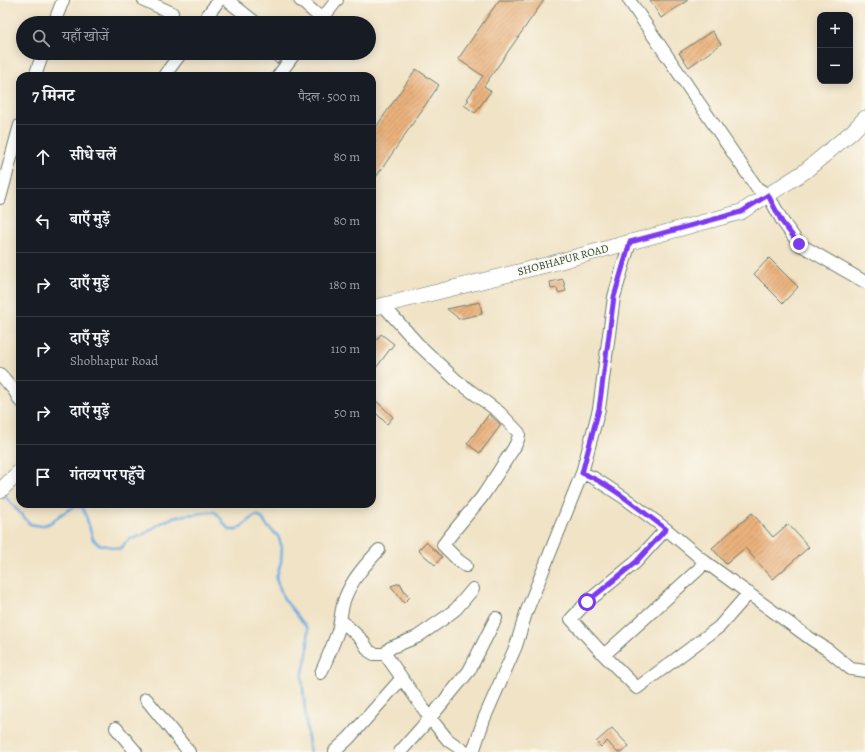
<!DOCTYPE html>
<html lang="hi">
<head>
<meta charset="utf-8">
<style>
  :root { --surface:#171b24; --page:#242831; --text:#f1f3f6; --muted:#9ea1a6; --line:#363941 }
  body { margin:0; font-family:Alegreya,"Noto Serif Devanagari",serif; background:var(--page); color:var(--text) }
  .controls { position:absolute; right:12px; top:12px; display:grid; overflow:hidden; border-radius:8px; box-shadow:0 2px 10px #0003 }
  .controls button { width:36px; height:36px; display:grid; place-items:center; padding:0; border:0; border-bottom:1px solid var(--line); background:var(--surface); color:var(--text); font:20px sans-serif }
  .stop { position:absolute; width:12px; height:12px; margin:-9px; border:3px solid #7c3aed; border-radius:50%; background:#fff }
  .stop.end { background:#7c3aed; border-color:#fff; box-shadow:0 1px 4px #0008 }
  .list { margin:0; padding:0; list-style:none }
  h2 { display:flex; justify-content:space-between; align-items:center; height:52px; margin:0; padding:0 16px; font-size:17px }
  h2 small { font-size:13px; font-weight:400; color:var(--muted) }
  .list li { display:grid; grid-template-columns:26px 1fr auto; gap:12px; align-items:center; box-sizing:border-box; height:64px; padding:0 16px; border-top:1px solid var(--line) }
  .list b { display:block; font-size:15px; white-space:nowrap }
  .list p { margin:0; font-size:13px; white-space:nowrap; color:var(--muted) }
  .list em { font-size:13px; font-style:normal; color:var(--muted) }
  .icon { flex:none; width:22px; height:22px; fill:none; stroke:currentColor; stroke-width:2; stroke-linecap:round; stroke-linejoin:round }
  .map { position:relative; flex:none; width:865px; height:752px; overflow:hidden }
  .search { position:absolute; background:var(--surface); box-shadow:0 2px 10px #0003; left:16px; top:16px; width:360px; height:44px; display:flex; align-items:center; gap:10px; box-sizing:border-box; padding:0 14px; border-radius:22px; color:var(--muted); font-size:15px }
  .panel { position:absolute; background:var(--surface); box-shadow:0 2px 10px #0003; left:16px; top:72px; width:360px; height:436px; border-radius:12px }
  .map>svg:first-child { display:block }
  .lines { fill:none; stroke-linecap:round; stroke-linejoin:round }
  .stream { stroke:#6dabdf; stroke-width:2.5 }
  .building { fill:url(#building-hatch) }
  .minor-casing { stroke:#687767; stroke-width:14 }
  .major-casing { stroke:#687767; stroke-width:16 }
  .minor { stroke:#fff; stroke-width:12 }
  .major { stroke:#fff; stroke-width:15 }
  .route { stroke:#7c3aed; stroke-width:5 }
  .labels { text-anchor:middle; dominant-baseline:central; stroke-width:3; stroke-linejoin:round; paint-order:stroke }
  .street-label { font-size:11px; fill:#1f3d34; stroke:#fbf7ec }
</style>
</head>
<body>
<div class="map">
<svg width="865" height="752" viewBox="0 0 865 752">
  <defs>
    <pattern id="building-hatch" width="6" height="6" patternUnits="userSpaceOnUse"><rect width="6" height="6" fill="#eab17c"/><path d="M-1 1l2-2M0 6l6-6M5 7l2-2" fill="none" stroke="#bd9166"/></pattern>
  </defs>
  <rect width="100%" height="100%" fill="#fbf7ec"/>
  <filter id="ink" filterUnits="userSpaceOnUse"><feTurbulence type="fractalNoise" baseFrequency=".025" numOctaves="2"/><feDisplacementMap in="SourceGraphic" scale="8" xChannelSelector="R" yChannelSelector="G"/><feConvolveMatrix kernelMatrix="1 2 1 2 8 2 1 2 1" color-interpolation-filters="sRGB"/></filter>
  <filter id="wash" filterUnits="userSpaceOnUse"><feTurbulence type="fractalNoise" baseFrequency=".012" numOctaves="4" result="noise"/><feDisplacementMap in="SourceGraphic" scale="16" xChannelSelector="R" yChannelSelector="G"/><feGaussianBlur stdDeviation="0.9" result="paint"/><feColorMatrix in="noise" values="0 0 0 0 0 0 0 0 0 0 0 0 0 0 0 0 0 1.4 0 .05"/><feComposite in="paint" operator="in"/></filter>
  <g filter="url(#wash)">
    <rect width="100%" height="100%" fill="#f0e3c6"/>
    <g class="lines">
      <path class="stream" d="M4,495L30,524L41,526L50,523L63,513L74,507H82L86,516L93,539L98,544L121,549L125,543L132,538L141,536L161,523L174,517L186,515L196,514L208,512H215L220,517L225,525L230,530H237L256,515L261,517L267,526L278,536L282,547L281,562L276,579L284,599L308,629V649L302,677L307,732L310,752"/>
    </g>
    <g id="blocks">
      <path class="building" d="M499,0H544L484,86L491,91L475,113L464,105L469,100L467,99L483,76L458,59Z
        M650,0H688L661,18Z
        M712,31L721,44L689,67L679,53Z
        M265,53H286L277,64L273,60L274,59Z
        M416,69L439,85L372,183V133Z
        M769,258L798,287L783,303L754,274Z
        M563,279L566,291L558,293L557,288L551,289L550,282Z
        M480,302L482,314L458,319L457,317L447,309Z
        M381,334L394,344L372,373V346Z
        M372,397L393,417L387,424L372,409Z
        M489,414L501,425L480,453L467,444Z
        M752,513L773,537L788,524L809,547L773,579L745,548L726,564L712,548Z
        M426,542L442,557L435,565L418,550Z
        M400,583L405,592L410,597L404,603L391,586Z
        M612,728L629,746L622,752H617L607,741L601,747L596,742Z"/>
    </g>
  </g>
  <g filter="url(#ink)">
    <use href="#blocks" fill-opacity="0" stroke="#687767" stroke-width="1"/>
    <g class="lines">
      <defs>
        <path id="minor" d="M144,0L172,13
          M227,0L256,23
          M300,0L322,19
          M629,0L757,188L768,195L783,222L799,244L865,282
          M54,23L63,0
          M202,23L219,0
          M319,23L337,0
          M35,76L43,53
          M164,76L181,53
          M278,76L295,53
          M0,198L20,125
          M383,305L417,343L456,380L499,412L519,433C519,443 511,452 506,460C498,473 490,485 482,497C469,513 455,529 443,545L459,561L466,566
          M0,374L14,390L20,401
          M582,473L594,478L626,499L666,529L704,561L811,639L828,650L851,669L865,671
          M666,529L636,562L587,602L571,619L604,655L637,688L719,627L749,593
          M341,620L362,640L369,651L374,654H385L390,648L417,637L443,619L456,609L473,589
          M385,654L430,718L448,740L465,752
          M604,655L699,569L704,561
          M321,673C327,659 333,645 338,631C341,620 341,608 345,598C352,579 366,564 379,550
          M146,699L189,752
          M116,728L136,752
          M335,751L349,738L402,678
          M400,752L430,718L469,671L496,618
          M473,752L484,719L516,646L526,613L582,473L599,409L614,297L630,242"/>
        <path id="major" d="M372,308L546,265L741,212L804,172L853,131L865,118
          M0,491L20,471"/>
      </defs>
      <use href="#minor" class="minor-casing"/>
      <use href="#major" class="major-casing"/>
      <use href="#minor" class="minor"/>
      <use href="#major" class="major"/>
    </g>
  </g>
  <g class="lines" filter="url(#ink)">
    <path class="route" d="M587,602L636,562L666,529C640,510 612,485 582,473L599,409L614,297L630,242L741,212L768,195L782,222L799,244"/>
  </g>
  <g class="labels">
    <g class="street-label">
      <text transform="translate(563 260) rotate(-15)">SHOBHAPUR ROAD</text>
    </g>
  </g>
</svg>
<div class="controls">
<button>+</button>
<button>−</button>
</div>
<div class="stop" style="left:587px;top:602px"></div>
<div class="stop end" style="left:799px;top:244px"></div>
<div class="search"><svg class="icon" aria-label="search" viewBox="0 0 24 24"><circle cx="10" cy="10" r="6"/><path d="M15 15l6 6"/></svg>यहाँ खोजें</div>
<section class="panel">
<h2>7 मिनट<small>पैदल · 500 m</small></h2>
<ul class="list">
<li><svg class="icon" aria-label="ahead" viewBox="0 0 24 24"><path d="M12 20V5M6 11l6-6 6 6"/></svg><div><b>सीधे चलें</b></div><em>80 m</em></li>
<li><svg class="icon" aria-label="left" viewBox="0 0 24 24"><path d="M17 20v-9H6M10 6l-5 5 5 5"/></svg><div><b>बाएँ मुड़ें</b></div><em>80 m</em></li>
<li><svg class="icon" aria-label="right" viewBox="0 0 24 24"><path d="M7 20v-9h11M14 6l5 5-5 5"/></svg><div><b>दाएँ मुड़ें</b></div><em>180 m</em></li>
<li><svg class="icon" aria-label="right" viewBox="0 0 24 24"><path d="M7 20v-9h11M14 6l5 5-5 5"/></svg><div><b>दाएँ मुड़ें</b><p>Shobhapur Road</p></div><em>110 m</em></li>
<li><svg class="icon" aria-label="right" viewBox="0 0 24 24"><path d="M7 20v-9h11M14 6l5 5-5 5"/></svg><div><b>दाएँ मुड़ें</b></div><em>50 m</em></li>
<li><svg class="icon" aria-label="arrive" viewBox="0 0 24 24"><path d="M6 21V4h12l-3 4 3 4H6"/></svg><div><b>गंतव्य पर पहुँचे</b></div></li>
</ul>
</section>
</div>
</body>
</html>
